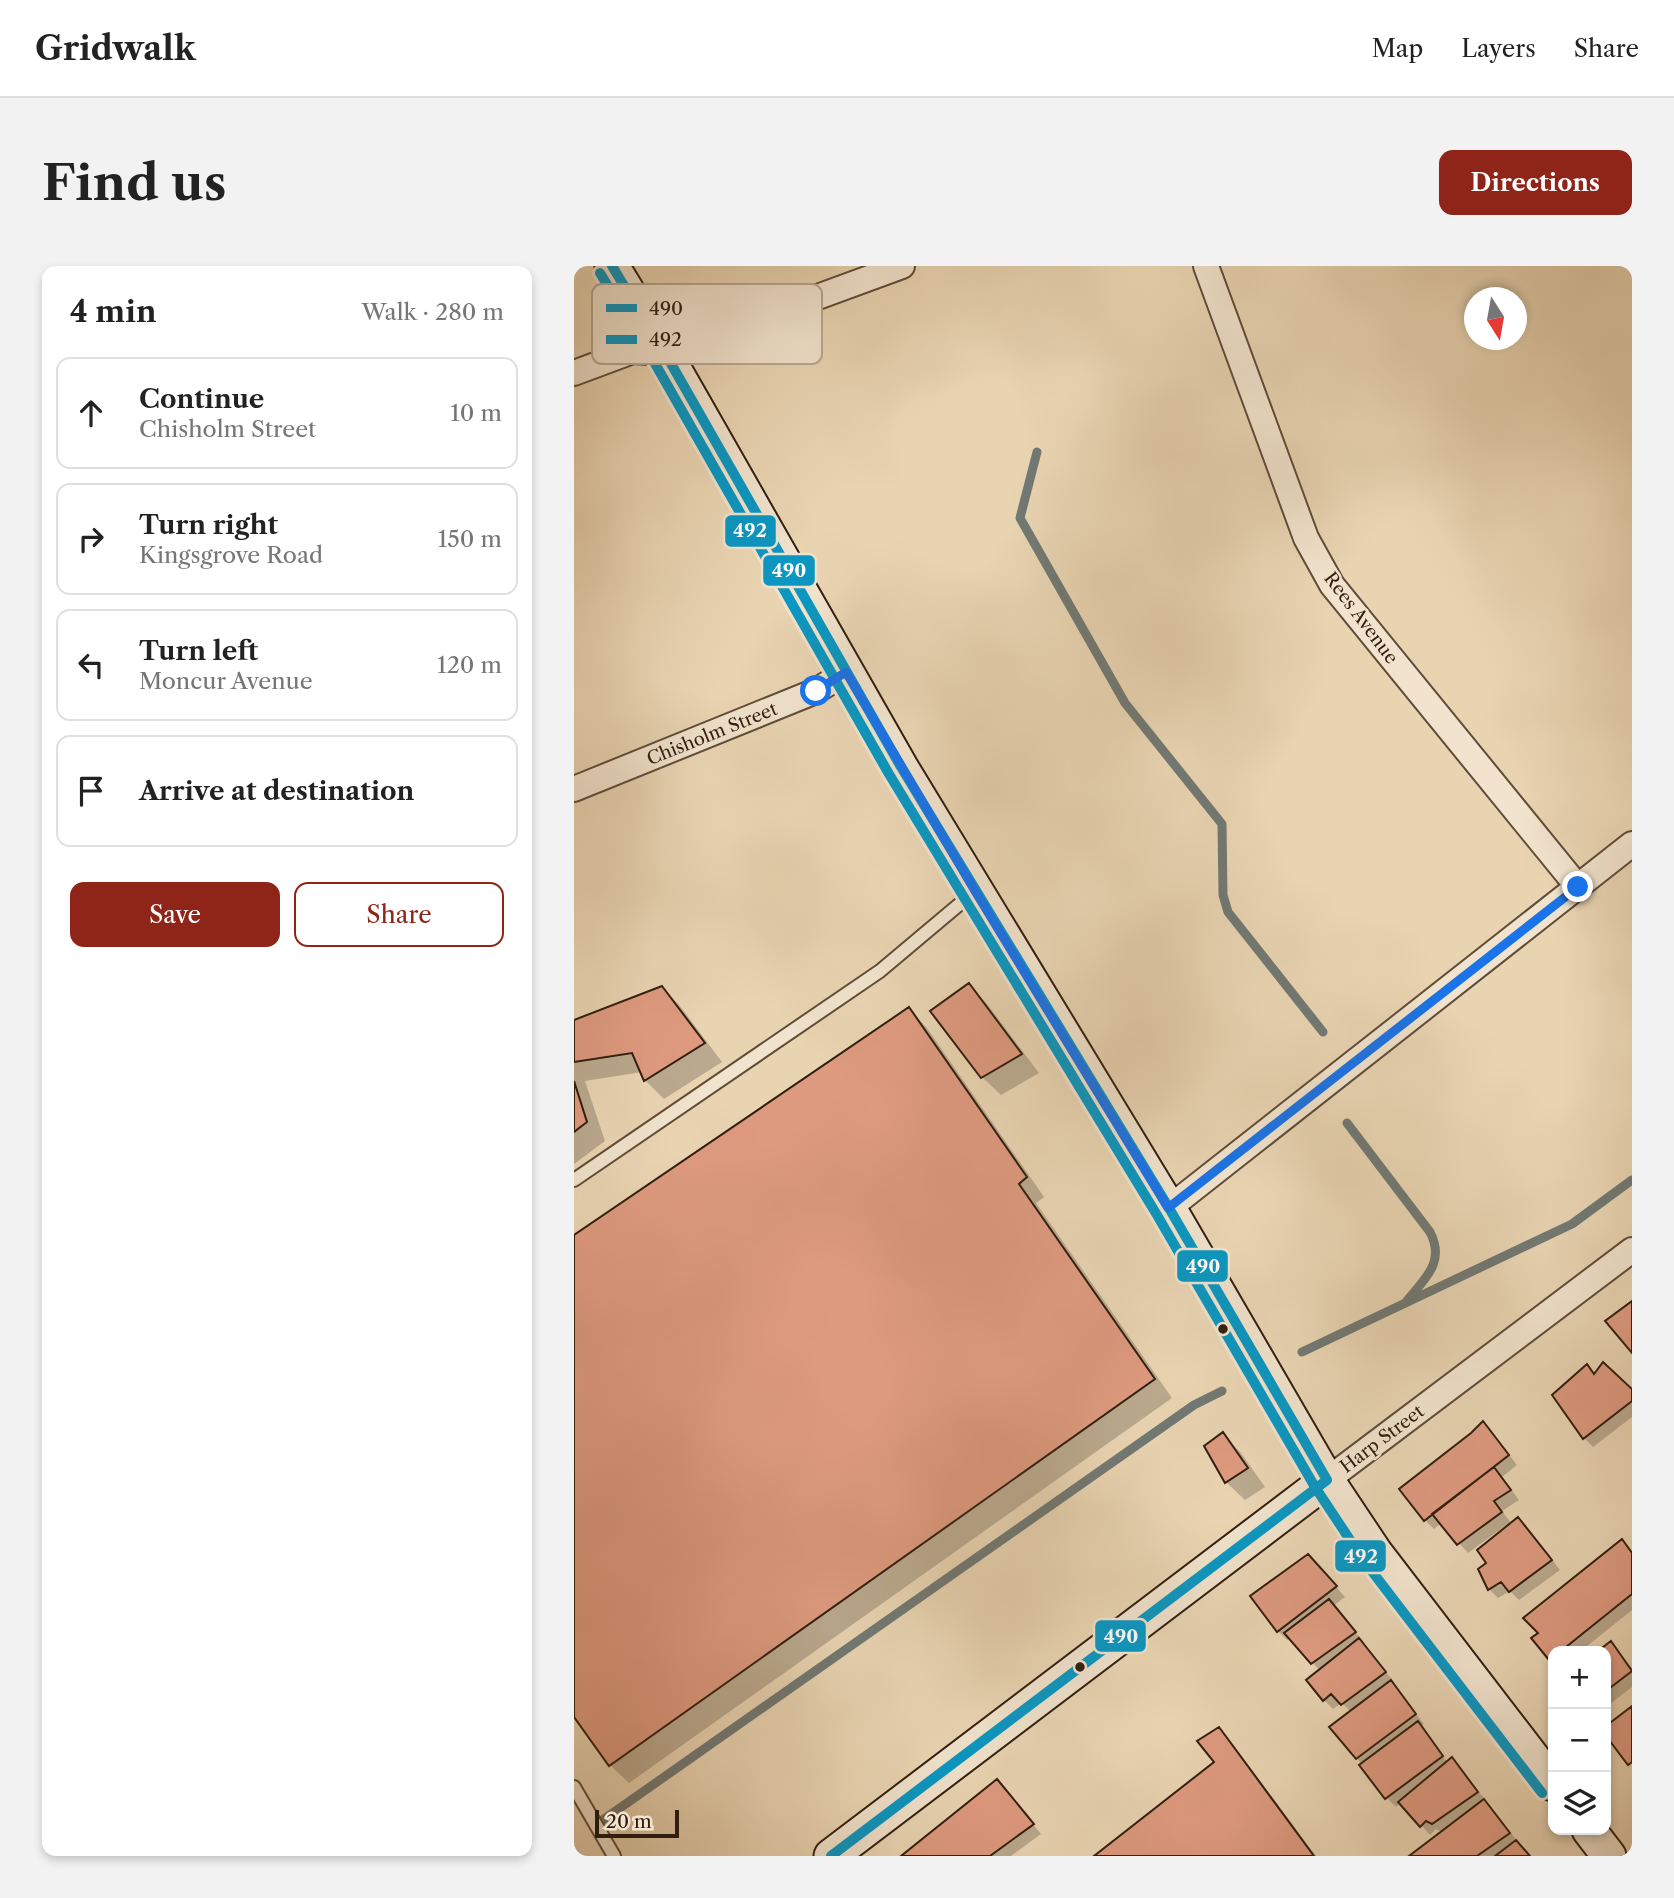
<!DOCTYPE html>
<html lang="en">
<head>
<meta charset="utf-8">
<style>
  :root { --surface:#fff; --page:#f2f2f2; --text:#222; --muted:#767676; --line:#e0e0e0; --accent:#8f2418 }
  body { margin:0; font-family:"Libre Caslon Text",serif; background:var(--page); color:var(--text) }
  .controls { position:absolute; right:21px; bottom:21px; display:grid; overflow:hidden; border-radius:14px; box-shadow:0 4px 10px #0003 }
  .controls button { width:63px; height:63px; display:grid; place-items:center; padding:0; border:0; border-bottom:2px solid var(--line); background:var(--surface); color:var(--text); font:35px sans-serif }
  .compass { position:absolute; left:890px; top:21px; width:63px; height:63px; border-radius:50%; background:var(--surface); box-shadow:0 4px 10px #0003; rotate:169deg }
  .scale { position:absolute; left:21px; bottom:18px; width:84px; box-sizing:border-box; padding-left:7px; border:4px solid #311e0f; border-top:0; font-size:19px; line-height:24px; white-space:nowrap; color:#311e0f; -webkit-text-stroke:5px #f1e3cd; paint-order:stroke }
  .stop { position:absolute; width:21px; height:21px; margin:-16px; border:5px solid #1a73e8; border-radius:50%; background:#fff }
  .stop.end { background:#1a73e8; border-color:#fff; box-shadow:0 2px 7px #0008 }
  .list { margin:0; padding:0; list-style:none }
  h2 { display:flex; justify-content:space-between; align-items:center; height:91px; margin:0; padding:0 28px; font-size:30px }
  h2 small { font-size:23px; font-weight:400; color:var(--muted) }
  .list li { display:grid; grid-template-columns:46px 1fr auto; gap:21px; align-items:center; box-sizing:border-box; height:112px; margin:0 14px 14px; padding:0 14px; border:2px solid var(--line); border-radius:14px }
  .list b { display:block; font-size:26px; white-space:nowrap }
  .list p { margin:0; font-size:23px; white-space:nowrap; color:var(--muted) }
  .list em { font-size:23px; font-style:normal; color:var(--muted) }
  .actions { display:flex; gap:14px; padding:21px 28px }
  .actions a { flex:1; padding:16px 0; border:2px solid var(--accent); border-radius:14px; text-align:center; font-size:24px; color:var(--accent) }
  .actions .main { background:var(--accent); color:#fff }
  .icon { flex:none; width:38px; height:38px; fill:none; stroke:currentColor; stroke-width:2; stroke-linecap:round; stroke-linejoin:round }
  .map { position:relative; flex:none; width:1058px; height:1590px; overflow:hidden; border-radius:14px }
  header { display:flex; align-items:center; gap:42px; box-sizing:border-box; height:98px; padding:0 35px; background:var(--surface); border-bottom:2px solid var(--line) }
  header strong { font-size:33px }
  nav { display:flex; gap:38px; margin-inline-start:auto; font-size:24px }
  .intro { display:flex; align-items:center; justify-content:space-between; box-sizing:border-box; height:168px; padding:0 42px }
  h1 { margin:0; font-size:49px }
  .button { padding:18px 32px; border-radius:14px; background:var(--accent); color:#fff; font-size:24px; font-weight:700 }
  main { display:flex; gap:42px; padding:0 42px }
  aside { flex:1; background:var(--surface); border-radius:14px; box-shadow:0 4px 10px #0003 }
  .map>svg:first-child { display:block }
  .shadow { fill:#0003 }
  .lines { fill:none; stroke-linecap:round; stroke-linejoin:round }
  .stream { stroke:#717974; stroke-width:9 }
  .building { fill:#de9a7f; stroke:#311e0f; stroke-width:2 }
  .lane-casing { stroke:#5f4c38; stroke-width:16 }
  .street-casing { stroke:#5f4c38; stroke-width:28 }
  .secondary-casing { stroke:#311e0f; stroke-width:37 }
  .lane { stroke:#f1e3cd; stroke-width:12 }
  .street { stroke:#f1e3cd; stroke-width:24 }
  .secondary { stroke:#f1e3cd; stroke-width:33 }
  .bus-1-casing { stroke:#f1e3cd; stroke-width:16 }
  .bus-2-casing { stroke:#f1e3cd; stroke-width:16 }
  .bus-1 { stroke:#0a97c2; stroke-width:10 }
  .bus-2 { stroke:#0a97c2; stroke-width:10 }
  .route { stroke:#1a73e8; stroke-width:9 }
  .bus-dot { fill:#311e0f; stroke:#f1e3cd; stroke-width:2.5 }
  .labels { text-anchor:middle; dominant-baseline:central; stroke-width:5; stroke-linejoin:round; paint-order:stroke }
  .street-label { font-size:18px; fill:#311e0f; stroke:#f1e3cd }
  .key { fill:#f1e3cd; stroke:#b7a894; stroke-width:2 }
  .key-label { font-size:19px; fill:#311e0f }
  .line-badge { stroke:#f1e3cd; stroke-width:2.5 }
  .badge-label { font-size:19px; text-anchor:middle; font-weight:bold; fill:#fff }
</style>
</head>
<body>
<header>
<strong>Gridwalk</strong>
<nav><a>Map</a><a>Layers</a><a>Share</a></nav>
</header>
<div class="intro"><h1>Find us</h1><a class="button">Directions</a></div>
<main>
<aside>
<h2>4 min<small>Walk · 280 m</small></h2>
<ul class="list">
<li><svg class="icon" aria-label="ahead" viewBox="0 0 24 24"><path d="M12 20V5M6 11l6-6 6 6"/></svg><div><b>Continue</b><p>Chisholm Street</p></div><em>10 m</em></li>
<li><svg class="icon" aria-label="right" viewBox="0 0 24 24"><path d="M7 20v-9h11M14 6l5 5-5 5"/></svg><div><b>Turn right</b><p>Kingsgrove Road</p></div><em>150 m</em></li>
<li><svg class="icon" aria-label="left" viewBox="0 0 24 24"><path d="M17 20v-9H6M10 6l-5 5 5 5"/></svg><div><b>Turn left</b><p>Moncur Avenue</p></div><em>120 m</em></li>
<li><svg class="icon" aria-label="arrive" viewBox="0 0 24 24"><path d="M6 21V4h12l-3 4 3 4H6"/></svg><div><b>Arrive at destination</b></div></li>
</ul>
<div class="actions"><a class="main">Save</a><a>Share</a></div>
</aside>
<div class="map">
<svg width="1058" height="1590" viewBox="0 0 1058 1590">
  <rect width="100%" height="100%" fill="#e9d4b2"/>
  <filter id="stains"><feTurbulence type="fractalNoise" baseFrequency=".00286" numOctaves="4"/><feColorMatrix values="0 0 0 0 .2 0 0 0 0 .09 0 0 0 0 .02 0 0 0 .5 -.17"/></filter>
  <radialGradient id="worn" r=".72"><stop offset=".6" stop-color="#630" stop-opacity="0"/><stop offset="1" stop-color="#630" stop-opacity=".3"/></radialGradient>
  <path class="shadow" d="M395,719L413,738L465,807L427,829L408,811Z
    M88,722L106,740L148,796L90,833L72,815L68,806L11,815L31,875L0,898V756Z
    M335,743L353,762L470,931L462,937L598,1132L55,1517L36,1499L0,1448V971Z
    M1013,1100L1021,1109L1058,1125V1151L1019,1181L1010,1172Z
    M918,1167L943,1199L928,1211L945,1234L928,1245L938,1258L953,1262L986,1304L945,1334L936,1325L924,1332L915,1323V1297L933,1262L931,1260L894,1287L867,1257L860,1263L851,1254Z
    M649,1169L667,1187L691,1221L671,1234L652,1216Z
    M1048,1276L1058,1286V1344L1007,1385H979V1396L959,1373Z
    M743,1299L771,1331L759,1340L790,1376L788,1377L820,1416L818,1418L850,1458L846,1460L874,1497L887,1503L955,1590H838L869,1567L862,1563L856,1569L827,1537L822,1541L813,1532L783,1492L777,1446L768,1437L759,1443L750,1434L734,1415L746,1405L717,1372L713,1374L704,1365L678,1330Z
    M1037,1377L1058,1402V1421L1032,1441V1385H1027Z
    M644,1463L658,1477L742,1590H523L642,1496Z
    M423,1515L467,1568L437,1590H330Z"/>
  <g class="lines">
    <path class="stream" d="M463,186L446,252L551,437L648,558L649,629L654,646L749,766
      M773,857L856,966C872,997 850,1013 832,1036
      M728,1086L998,958L1058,914
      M26,1556L620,1139L648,1125"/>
  </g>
  <path class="building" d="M395,717L448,788L407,812L356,745Z
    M88,720L131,777L70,815L58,787L0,796V754Z
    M335,741L453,911L445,918L581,1113L35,1500L0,1451V969Z
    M0,815L13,856L0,866Z
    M1058,1035V1087L1031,1055Z
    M1029,1096L1058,1123V1135L1009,1173L978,1129L1013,1098L1020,1108Z
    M909,1155L935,1189L850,1255L825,1223L897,1167Z
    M649,1166L674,1202L651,1217L630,1180Z
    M920,1201L937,1224L920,1235L928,1246L883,1279L858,1248Z
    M944,1251L978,1294L935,1326L927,1316L914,1324L904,1303L912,1297L903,1284Z
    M1048,1273L1058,1287V1328L987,1385H979V1391L975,1394L957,1372L964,1367L949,1352Z
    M734,1288L763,1320L703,1366L676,1330Z
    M755,1333L782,1366L737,1398L710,1367Z
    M785,1372L812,1406L767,1439L757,1428L749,1435L732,1414Z
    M1037,1375L1058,1405L1032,1425V1385H1024Z
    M817,1414L842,1448L782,1493L755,1461Z
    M1058,1440V1496L1054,1499L1032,1470V1460Z
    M844,1455L869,1490L811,1533L785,1499Z
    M645,1461L740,1590H520L640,1496L623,1475Z
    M878,1491L904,1526L858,1558L852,1555L846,1561L824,1536Z
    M423,1513L460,1558L416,1590H327Z
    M910,1533L936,1567L903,1590H835Z
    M942,1574L956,1590H921Z"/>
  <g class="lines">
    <defs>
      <path id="lane" d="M0,914L306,705L400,626
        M0,1521L40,1590"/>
      <path id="street" d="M632,0L732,272L758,319L1004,621
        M0,107L59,85L91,87L328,0
        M0,523L242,425L272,406
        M595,942L1058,578
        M753,1214L1058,984"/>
      <path id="secondary" d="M38,0L91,87L327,501L595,942L753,1214L801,1286L979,1518
        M1015,1564L1035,1590
        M257,1590L753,1214"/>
    </defs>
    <use href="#lane" class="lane-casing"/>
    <use href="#street" class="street-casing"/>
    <use href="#secondary" class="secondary-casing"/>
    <use href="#lane" class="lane"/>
    <use href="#street" class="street"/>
    <use href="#secondary" class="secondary"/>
    <defs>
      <path id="bus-1" d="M38,0L91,87L327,501L595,942L753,1214
        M257,1590L753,1214"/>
      <path id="bus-2" d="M26,7L79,94L315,508L583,949L741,1221L790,1295L968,1527"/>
    </defs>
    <use href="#bus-1" class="bus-1-casing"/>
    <use href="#bus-2" class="bus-2-casing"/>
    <use href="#bus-1" class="bus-1"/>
    <use href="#bus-2" class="bus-2"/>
  </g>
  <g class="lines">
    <path class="route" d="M242,425L272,406L401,625L594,942L1004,621"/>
  </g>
  <g class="bus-dot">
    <circle cx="649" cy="1063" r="6"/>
    <circle cx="506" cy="1401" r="6"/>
  </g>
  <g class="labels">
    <g class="street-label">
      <text transform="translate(787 352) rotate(53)">Rees Avenue</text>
      <text transform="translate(138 468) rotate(-22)">Chisholm Street</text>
      <text transform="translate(808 1173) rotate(-37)">Harp Street</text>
    </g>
  </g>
  <rect x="18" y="18" width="230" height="80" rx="10" class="key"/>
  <rect x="32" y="38" width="31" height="8" fill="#0a97c2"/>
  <rect x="32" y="69" width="31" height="9" fill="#0a97c2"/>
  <g class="key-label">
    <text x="75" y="49">490</text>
    <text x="75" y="80">492</text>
  </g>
  <g class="line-badge">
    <rect x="150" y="248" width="53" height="34" rx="7" fill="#0a97c2"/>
    <rect x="188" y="288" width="54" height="33" rx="7" fill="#0a97c2"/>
    <rect x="602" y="983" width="53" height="34" rx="7" fill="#0a97c2"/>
    <rect x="760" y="1273" width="53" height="34" rx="7" fill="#0a97c2"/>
    <rect x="520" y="1353" width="53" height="34" rx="7" fill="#0a97c2"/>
  </g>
  <g class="badge-label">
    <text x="176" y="271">492</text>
    <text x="215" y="311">490</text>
    <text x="629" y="1007">490</text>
    <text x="787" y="1297">492</text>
    <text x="547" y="1377">490</text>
  </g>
  <rect width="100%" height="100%" filter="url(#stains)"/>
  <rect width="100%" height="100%" fill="url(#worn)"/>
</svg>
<div class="controls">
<button>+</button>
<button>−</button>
<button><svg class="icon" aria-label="layers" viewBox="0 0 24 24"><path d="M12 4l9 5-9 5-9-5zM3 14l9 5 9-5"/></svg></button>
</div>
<svg class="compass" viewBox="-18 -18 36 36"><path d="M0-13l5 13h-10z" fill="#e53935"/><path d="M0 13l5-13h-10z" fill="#767676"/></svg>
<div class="scale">20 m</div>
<div class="stop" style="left:242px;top:425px"></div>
<div class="stop end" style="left:1004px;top:621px"></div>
</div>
</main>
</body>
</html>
